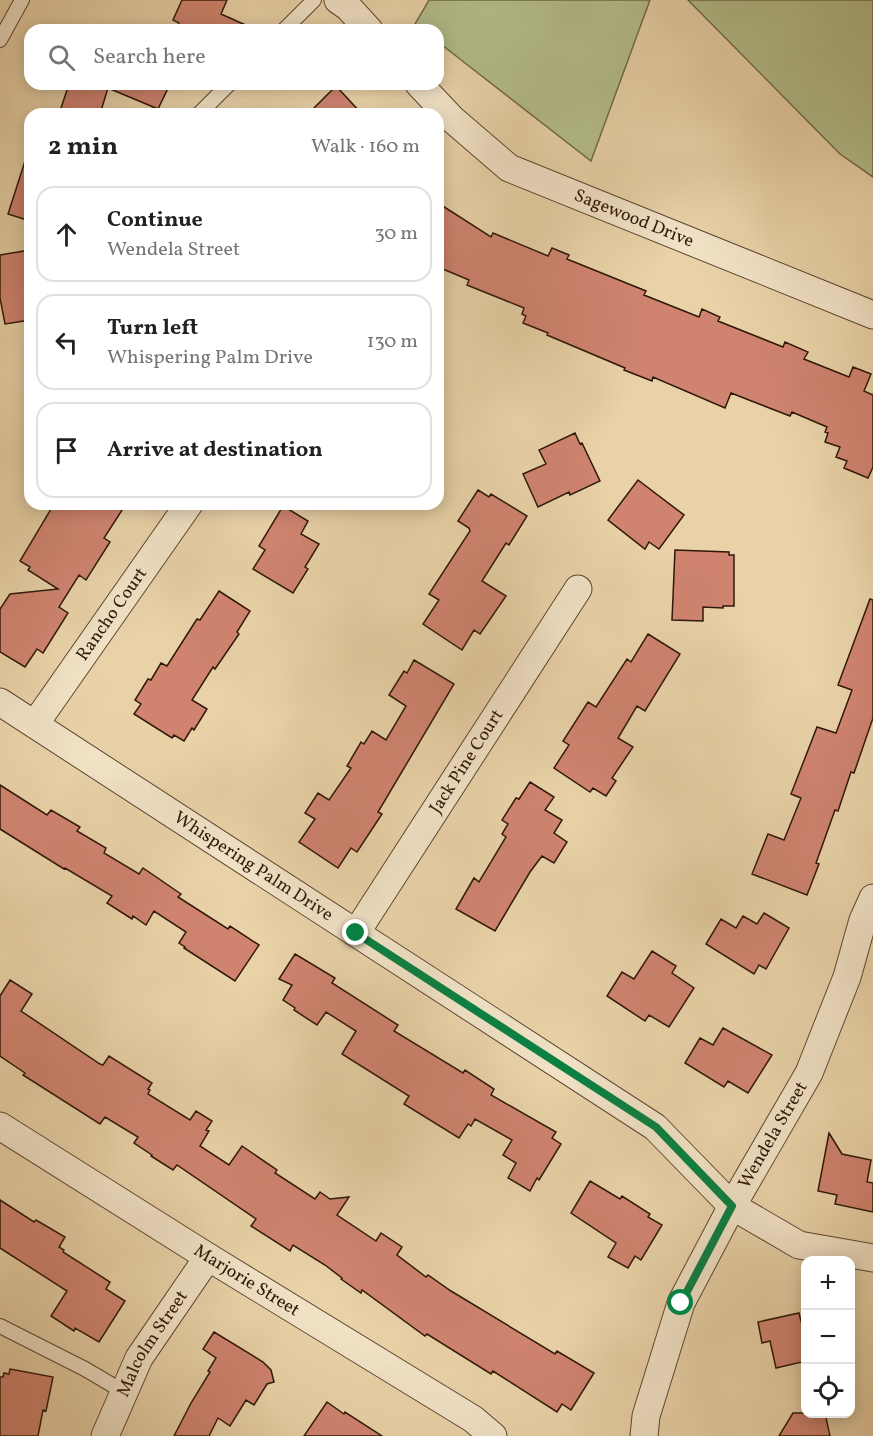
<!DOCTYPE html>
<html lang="en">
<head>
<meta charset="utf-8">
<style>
  :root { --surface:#fff; --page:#f2f2f2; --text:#202124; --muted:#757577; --line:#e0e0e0 }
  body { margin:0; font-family:Vollkorn,serif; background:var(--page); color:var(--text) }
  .controls { position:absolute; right:18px; bottom:18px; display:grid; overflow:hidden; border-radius:12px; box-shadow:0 3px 15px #0003 }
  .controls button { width:54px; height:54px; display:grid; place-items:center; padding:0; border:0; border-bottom:2px solid var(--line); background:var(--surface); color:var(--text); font:30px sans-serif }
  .stop { position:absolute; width:18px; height:18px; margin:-14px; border:4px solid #0b8043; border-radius:50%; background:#fff }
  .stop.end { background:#0b8043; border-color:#fff; box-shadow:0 2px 6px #0008 }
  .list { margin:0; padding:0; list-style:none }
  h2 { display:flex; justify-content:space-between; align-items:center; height:78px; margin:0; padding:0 24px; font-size:26px }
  h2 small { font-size:20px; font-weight:400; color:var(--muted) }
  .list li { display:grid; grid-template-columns:39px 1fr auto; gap:18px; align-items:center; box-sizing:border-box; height:96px; margin:0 12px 12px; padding:0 12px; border:2px solid var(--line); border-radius:18px }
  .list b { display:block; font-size:22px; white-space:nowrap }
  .list p { margin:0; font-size:20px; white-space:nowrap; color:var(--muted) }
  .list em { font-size:20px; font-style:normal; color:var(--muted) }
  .icon { flex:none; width:33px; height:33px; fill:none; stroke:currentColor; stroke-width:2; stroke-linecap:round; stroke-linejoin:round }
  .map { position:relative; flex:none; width:873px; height:1436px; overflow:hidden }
  .search { position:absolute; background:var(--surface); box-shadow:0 3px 15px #0003; left:24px; top:24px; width:420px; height:66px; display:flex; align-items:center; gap:15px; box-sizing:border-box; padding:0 21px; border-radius:18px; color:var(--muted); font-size:22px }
  .panel { position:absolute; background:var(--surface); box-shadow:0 3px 15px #0003; left:24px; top:108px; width:420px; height:402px; border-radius:18px }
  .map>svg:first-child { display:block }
  .green { fill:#b3bd8a; stroke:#716a4a; stroke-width:1.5 }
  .building { fill:#d08470; stroke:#2f180a; stroke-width:1.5 }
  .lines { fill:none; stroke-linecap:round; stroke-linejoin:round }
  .lane-casing { stroke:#5e4632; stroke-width:16 }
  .street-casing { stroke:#5e4632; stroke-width:29 }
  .lane { stroke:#f1e2c6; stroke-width:14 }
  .street { stroke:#f1e2c6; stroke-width:27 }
  .route { stroke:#0b8043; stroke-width:8 }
  .labels { text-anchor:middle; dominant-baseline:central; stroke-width:4.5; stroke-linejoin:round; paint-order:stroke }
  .street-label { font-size:18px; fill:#2f180a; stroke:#f1e2c6 }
</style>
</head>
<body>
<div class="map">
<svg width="873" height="1436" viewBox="0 0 873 1436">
  <rect width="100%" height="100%" fill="#e9d2a8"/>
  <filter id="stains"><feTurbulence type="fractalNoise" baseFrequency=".00333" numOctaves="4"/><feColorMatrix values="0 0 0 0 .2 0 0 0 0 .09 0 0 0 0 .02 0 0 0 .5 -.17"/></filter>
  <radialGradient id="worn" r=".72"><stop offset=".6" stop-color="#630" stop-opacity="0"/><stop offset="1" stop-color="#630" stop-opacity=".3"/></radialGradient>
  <path class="green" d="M429,0H650L591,161L438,42V30H423L415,24Z
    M688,0H873V177L840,154Z"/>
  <path class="building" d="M182,0H227L221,14L257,30H176L179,23L173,20Z
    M69,84H170L158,109L108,88L100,114H59Z
    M336,86L362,114H308Z
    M26,158H30V221L8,214Z
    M438,203L491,237L493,233L548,256L552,248L569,255L567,259L646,291L644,295L699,317L702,309L720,317L718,321L783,347L785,342L808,352L804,359L849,377L853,367L871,374L864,391L873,395V467L868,478L844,468L847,461L836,457L840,447L825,442L828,433L825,432L827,427L792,412L790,416L731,393L725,408L653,377L652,381L624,370L625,368L547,335L548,333L523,323L526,316L522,314L524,308L467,285L469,280L438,267Z
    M30,250V320L5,324L0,298V255Z
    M575,433L580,444L582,443L600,481L570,495L569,492L538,507L523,474L546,464L539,450Z
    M638,480L684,515L659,549L649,542L645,549L608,520Z
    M478,490L489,497L491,494L527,516L509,545L506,543L482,581L506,596L480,634L474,630L462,650L423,624L439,600L429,594L470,531L469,528L458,521Z
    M54,504H126L104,538L110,542L86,580L79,575L59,607L68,613L43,653L37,649L25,667L0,652V609L10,594L58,589L28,570L30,567L20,561Z
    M283,506L308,521L301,534L319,544L305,567L308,569L293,593L253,569L265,550L259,546Z
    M675,550L729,552V555H734V606H723V608L703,607V621L672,620Z
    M219,591L250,611L237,632L239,634L215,669L213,667L192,700L207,709L194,730L192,728L184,741L174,735L172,738L134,714L141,704L135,700L148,679L151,680L161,663L167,666L197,619L200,620Z
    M870,599L873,600V718L854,773L851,772L838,811L835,810L816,863L819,864L807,895L752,874L768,834L784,840L801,798L791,794L817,727L836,733L852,690L838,685Z
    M648,634L680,654L645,711L637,706L618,738L633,747L612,778L616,781L606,796L593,788L590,792L554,768L569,745L563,741L588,702L596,707L627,659L631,662Z
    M414,660L454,684L378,812L382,814L357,852L351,848L338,868L299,842L315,819L305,813L318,793L329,800L351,768L347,766L361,742L364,744L372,731L386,740L406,706L389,695L404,671L407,673Z
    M530,782L554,797L545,810L562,820L554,833L567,842L554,863L542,856L530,872L495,931L456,909L474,878L479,882L506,837L502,834L508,824L502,820L516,798L519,799Z
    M0,785L47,815L51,810L80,827L77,831L106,848L104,853L139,874L143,868L181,894L178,897L228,929L230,926L259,945L235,981L184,948L185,947L179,943L186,932L154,911L146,925L133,916L132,919L107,903L112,896L65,868L64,869L0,829Z
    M764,913L789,928L766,969L759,965L754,974L706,944L721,919L736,928L743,916L757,924Z
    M652,951L676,966L672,973L694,988L669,1027L649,1015L645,1021L607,996L622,972L634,979Z
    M295,954L335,978L332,983L398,1025L394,1031L463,1073L465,1070L494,1089L491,1095L556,1132L552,1138L561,1144L539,1180L537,1178L530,1191L508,1178L516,1163L503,1155L512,1140L475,1119L471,1126L468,1124L459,1138L404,1104L409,1096L342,1054L356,1031L326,1012L317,1025L294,1010L295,1008L283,1000L292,985L279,979Z
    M10,980L32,994L21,1011L100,1064L103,1065L109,1056L152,1083L148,1089L150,1090L148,1094L190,1120L196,1111L212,1121L206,1130L209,1131L200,1146L229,1165L242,1146L277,1170L275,1173L315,1199L320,1192L330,1199L349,1197L337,1215L376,1241L381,1233L402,1247L397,1255L426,1277L428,1275L451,1291L555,1354L557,1351L594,1373L571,1410L562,1404L557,1412L493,1371L491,1374L427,1334L425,1336L362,1290L361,1293L341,1279L342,1278L325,1265L293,1245L290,1251L251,1226L256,1219L177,1165L173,1170L151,1156L152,1155L134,1143L138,1137L105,1117L100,1124L23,1075L25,1073L0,1056V996Z
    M723,1028L772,1055L748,1093L728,1081L724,1087L685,1063L700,1038L713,1045Z
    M829,1133L842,1154L871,1160L867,1182L873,1183V1212L835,1204L837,1195L818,1191Z
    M590,1181L620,1199L622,1196L650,1214L648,1217L662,1225L641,1260L635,1256L628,1268L608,1257L616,1243L571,1213Z
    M0,1200L34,1222L36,1220L65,1237L59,1247L64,1250L63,1252L110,1282L106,1289L125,1301L99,1342L75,1328L74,1331L51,1316L67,1291L0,1248Z
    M799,1313L806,1341V1361L776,1368L770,1341L762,1343L758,1322Z
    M214,1332L263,1362L271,1370L274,1382L267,1384L254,1405L246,1400L230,1426L218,1418L209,1436H174L191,1403L210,1372L208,1371L216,1358L203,1349Z
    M10,1369L53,1377L46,1411L43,1410L38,1436H0V1377H3L4,1373L9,1374Z
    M327,1402L344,1414L345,1412L382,1436H304Z
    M793,1413H825L830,1436H779Z"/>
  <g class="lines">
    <defs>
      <path id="lane" d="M284,30L314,0
        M0,40L22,0
        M199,114L229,84
        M0,1326L85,1369L124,1392"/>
      <g id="street">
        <path d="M338,0L348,7L369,30"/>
        <path id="s1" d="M419,84L452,119L509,168L873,315"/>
        <path id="s2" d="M0,702L655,1127L732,1206L799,1245L873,1258"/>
        <path id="s3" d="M35,724L189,504"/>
        <path id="s4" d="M356,933L578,589"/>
        <path id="s5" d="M0,1126L208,1257L473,1419L493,1436"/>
        <path id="s6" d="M105,1436L139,1358L208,1257"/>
        <path id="s7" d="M644,1436L646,1416L681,1303L732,1206L809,1073L847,977L863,920L873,898"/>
      </g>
    </defs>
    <use href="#lane" class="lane-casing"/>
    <use href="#street" class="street-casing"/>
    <use href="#lane" class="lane"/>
    <use href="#street" class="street"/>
  </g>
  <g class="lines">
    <path class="route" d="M356,933L656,1127L732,1206L681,1303"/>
  </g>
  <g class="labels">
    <g class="street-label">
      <text stroke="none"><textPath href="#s1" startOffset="258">Sagewood Drive</textPath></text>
      <text stroke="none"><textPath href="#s3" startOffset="134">Rancho Court</textPath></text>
      <text stroke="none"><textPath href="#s4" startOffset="204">Jack Pine Court</textPath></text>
      <text stroke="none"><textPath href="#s2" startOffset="302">Whispering Palm Drive</textPath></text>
      <text stroke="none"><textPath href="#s7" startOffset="330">Wendela Street</textPath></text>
      <text stroke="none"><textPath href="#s5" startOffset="291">Marjorie Street</textPath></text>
      <text stroke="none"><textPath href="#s6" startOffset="104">Malcolm Street</textPath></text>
    </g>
  </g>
  <rect width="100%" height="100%" filter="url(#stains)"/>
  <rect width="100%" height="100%" fill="url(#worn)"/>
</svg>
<div class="controls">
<button>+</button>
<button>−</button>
<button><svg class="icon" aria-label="locate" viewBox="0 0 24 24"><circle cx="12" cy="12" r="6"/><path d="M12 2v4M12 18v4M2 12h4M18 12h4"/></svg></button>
</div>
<div class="stop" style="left:681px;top:1303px"></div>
<div class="stop end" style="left:356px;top:933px"></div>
<div class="search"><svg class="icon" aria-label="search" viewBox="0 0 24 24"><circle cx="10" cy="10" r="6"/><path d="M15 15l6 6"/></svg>Search here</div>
<section class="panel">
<h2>2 min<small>Walk · 160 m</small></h2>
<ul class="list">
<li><svg class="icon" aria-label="ahead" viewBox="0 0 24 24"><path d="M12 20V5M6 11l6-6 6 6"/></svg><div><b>Continue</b><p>Wendela Street</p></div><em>30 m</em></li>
<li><svg class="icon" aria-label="left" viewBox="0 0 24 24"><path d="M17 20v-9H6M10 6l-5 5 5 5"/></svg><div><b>Turn left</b><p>Whispering Palm Drive</p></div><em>130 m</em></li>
<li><svg class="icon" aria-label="arrive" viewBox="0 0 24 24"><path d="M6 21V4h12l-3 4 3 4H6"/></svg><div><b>Arrive at destination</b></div></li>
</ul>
</section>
</div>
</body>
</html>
